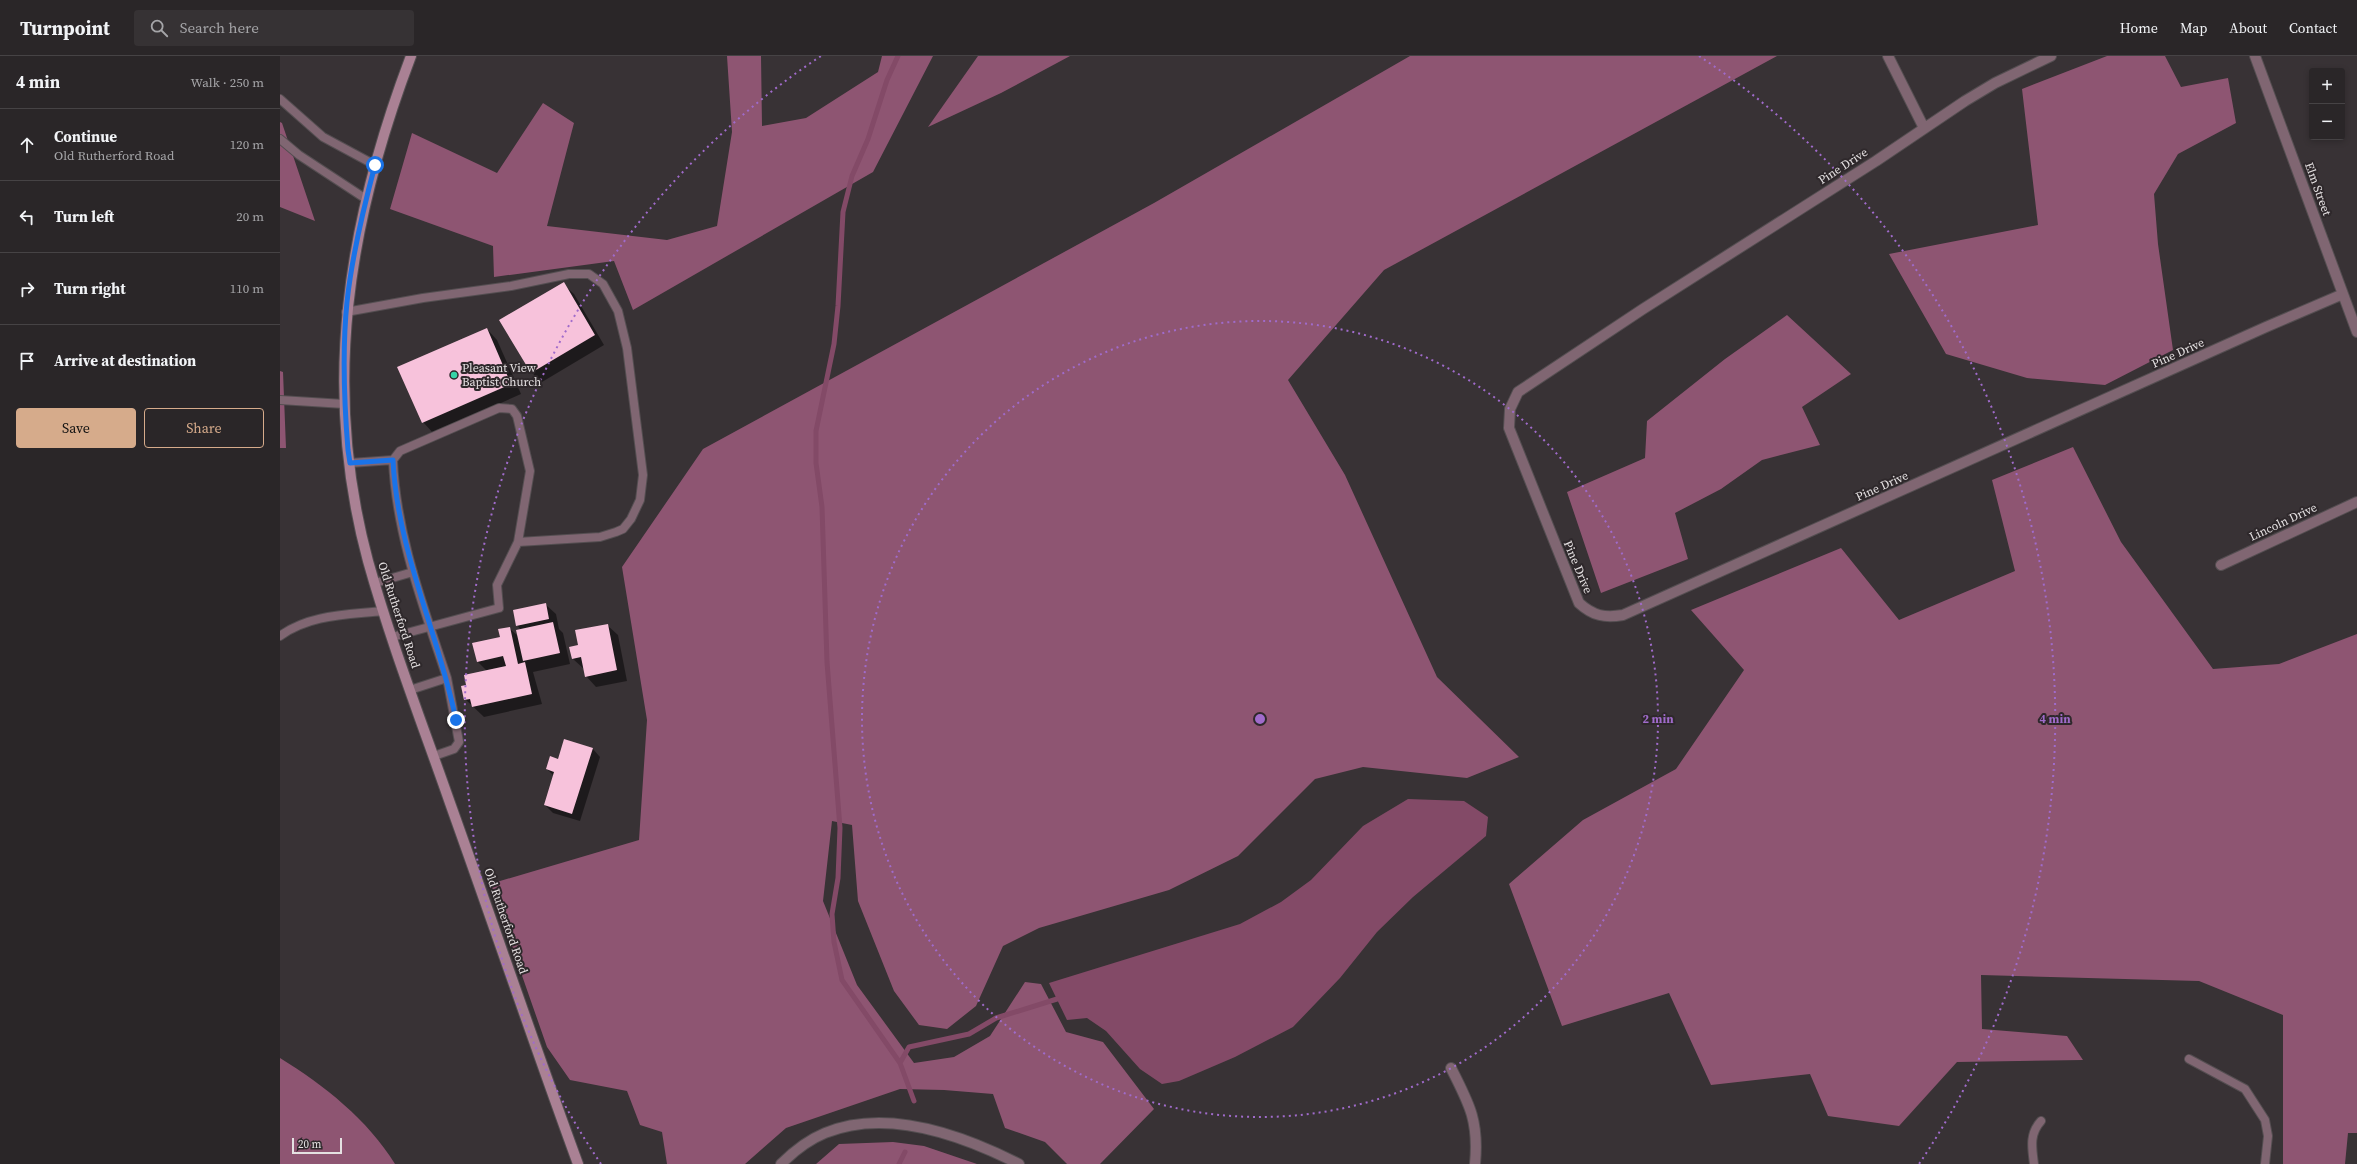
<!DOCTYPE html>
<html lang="en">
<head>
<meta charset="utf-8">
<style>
  :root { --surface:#2a2628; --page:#363234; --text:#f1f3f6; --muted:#a5a5a8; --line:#464345; --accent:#d6ab8b }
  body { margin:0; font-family:"Source Serif 4",serif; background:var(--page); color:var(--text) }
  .controls { position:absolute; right:12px; top:12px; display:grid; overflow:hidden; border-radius:4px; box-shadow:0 2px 6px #0003 }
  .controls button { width:36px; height:36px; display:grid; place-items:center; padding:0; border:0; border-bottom:1px solid var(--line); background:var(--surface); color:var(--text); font:20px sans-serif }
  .scale { position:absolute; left:12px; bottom:10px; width:50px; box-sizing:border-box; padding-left:4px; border:2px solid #e5e1e2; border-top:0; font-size:11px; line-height:14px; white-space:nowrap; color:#e5e1e2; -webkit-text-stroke:3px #2e282b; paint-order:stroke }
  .stop { position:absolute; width:12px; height:12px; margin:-9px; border:3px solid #1a73e8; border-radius:50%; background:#fff }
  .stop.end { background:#1a73e8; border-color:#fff; box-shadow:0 1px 4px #0008 }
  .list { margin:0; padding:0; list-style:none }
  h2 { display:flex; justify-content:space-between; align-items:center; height:52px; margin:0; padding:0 16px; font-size:17px }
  h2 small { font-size:13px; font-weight:400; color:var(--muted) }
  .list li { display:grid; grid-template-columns:26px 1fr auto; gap:12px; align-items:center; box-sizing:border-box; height:72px; padding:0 16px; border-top:1px solid var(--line) }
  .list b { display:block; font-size:15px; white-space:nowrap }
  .list p { margin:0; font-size:13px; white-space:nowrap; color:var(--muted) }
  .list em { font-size:13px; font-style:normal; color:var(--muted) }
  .actions { display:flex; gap:8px; padding:12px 16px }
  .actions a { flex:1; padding:9px 0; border:1px solid var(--accent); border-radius:4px; text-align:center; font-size:14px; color:var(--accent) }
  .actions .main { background:var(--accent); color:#111 }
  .icon { flex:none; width:22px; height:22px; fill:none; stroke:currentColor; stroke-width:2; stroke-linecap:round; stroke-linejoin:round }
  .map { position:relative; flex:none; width:2077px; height:1108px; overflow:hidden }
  header { display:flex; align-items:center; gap:24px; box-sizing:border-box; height:56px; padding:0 20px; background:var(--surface); border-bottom:1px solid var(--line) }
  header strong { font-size:19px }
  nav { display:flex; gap:22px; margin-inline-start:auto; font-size:14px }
  .search { width:280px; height:36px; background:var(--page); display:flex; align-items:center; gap:10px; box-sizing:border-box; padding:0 14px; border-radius:4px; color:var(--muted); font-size:15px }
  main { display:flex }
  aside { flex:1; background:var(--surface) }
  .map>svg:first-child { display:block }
  .forest { fill:#8e5572 }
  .water { fill:#834a67 }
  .shadow { fill:#0007 }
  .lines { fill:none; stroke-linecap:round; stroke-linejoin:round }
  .stream { stroke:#834a67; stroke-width:5 }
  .building { fill:#f7c2db }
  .lane-casing { stroke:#544e51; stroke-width:10 }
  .street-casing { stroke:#544e51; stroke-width:12 }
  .secondary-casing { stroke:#544e51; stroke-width:12 }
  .lane { stroke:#806672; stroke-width:8 }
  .street { stroke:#806672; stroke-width:10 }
  .secondary { stroke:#aa8194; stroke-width:10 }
  .route { stroke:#1a73e8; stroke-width:5 }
  .ring { fill:none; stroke:#a06bcb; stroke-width:2; stroke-dasharray:2 4 }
  .poi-dot { fill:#35d4a7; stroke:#2e282b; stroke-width:1.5 }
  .labels { text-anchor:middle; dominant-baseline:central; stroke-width:4; stroke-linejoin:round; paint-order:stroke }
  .street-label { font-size:12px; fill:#e5e1e2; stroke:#2e282b }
  .poi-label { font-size:12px; fill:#e5e1e2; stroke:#2e282b; text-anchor:start }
  .centre { fill:#a06bcb; stroke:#2e282b; stroke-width:2 }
  .ring-label { font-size:12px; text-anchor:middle; font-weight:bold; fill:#a06bcb; stroke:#2e282b; stroke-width:4; stroke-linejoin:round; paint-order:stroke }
</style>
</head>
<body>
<header>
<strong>Turnpoint</strong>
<div class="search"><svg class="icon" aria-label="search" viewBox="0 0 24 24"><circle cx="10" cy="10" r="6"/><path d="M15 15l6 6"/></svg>Search here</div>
<nav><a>Home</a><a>Map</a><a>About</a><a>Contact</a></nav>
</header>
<main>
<aside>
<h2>4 min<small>Walk · 250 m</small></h2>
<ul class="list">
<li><svg class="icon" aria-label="ahead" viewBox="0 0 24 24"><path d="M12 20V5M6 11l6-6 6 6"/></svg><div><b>Continue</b><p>Old Rutherford Road</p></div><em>120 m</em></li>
<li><svg class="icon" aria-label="left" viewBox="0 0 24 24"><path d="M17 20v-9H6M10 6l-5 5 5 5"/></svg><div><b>Turn left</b></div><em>20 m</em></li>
<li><svg class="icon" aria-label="right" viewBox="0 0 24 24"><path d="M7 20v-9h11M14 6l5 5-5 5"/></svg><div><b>Turn right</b></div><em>110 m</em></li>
<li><svg class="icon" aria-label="arrive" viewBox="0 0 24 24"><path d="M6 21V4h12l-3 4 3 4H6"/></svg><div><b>Arrive at destination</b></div></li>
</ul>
<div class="actions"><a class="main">Save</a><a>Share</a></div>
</aside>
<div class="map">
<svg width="2077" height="1108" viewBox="0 0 2077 1108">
  <rect width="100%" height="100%" fill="#383235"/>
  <path class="forest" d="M447,0H481L482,70L526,62L598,16L602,0H653L593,116L353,254L334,205L214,221L213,190L110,153L132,77L217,117L263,47L294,67L267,170L387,184L437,170L452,76Z
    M698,0H790L721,37L648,71Z
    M1130,0H1497L1104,214L1008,324L1065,419L1157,621L1239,701L1187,722L1083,711L1035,723L958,800L889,834L759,872L723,890L696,950L667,973L639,969L614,935L578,845L572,769L552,765L543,845L577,929L634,1007L674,1001L710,980L745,926L761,928L786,976L823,986L874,1053L820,1108H787L765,1086L725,1072L713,1038L664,1034L620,1033L506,1072L465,1108H387L382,1076L360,1069L347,1035L290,1024L267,991L210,828L359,784L367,664L342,511L423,393L874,147Z
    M1827,0H1885L1901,31L1948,22L1956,67L1898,98L1874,138L1878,188L1893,294L1825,329L1747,322L1666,298L1609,198L1758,169L1742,33Z
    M0,66L2,67L35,165L0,151Z
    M1507,259L1571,318L1522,351L1540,389L1482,404L1441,433L1395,457L1408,503L1321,537L1287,436L1365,402L1367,365L1445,303Z
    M0,315L3,316L6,392H0Z
    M1793,391L1841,486L1933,613L1999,608L2077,578V1077H2068L2065,1108H2003V959L1919,925L1701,919L1702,973L1787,980L1803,1004L1677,1006L1619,1070L1548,1060L1530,1018L1431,1029L1389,937L1282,970L1229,828L1303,764L1396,713L1464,614L1411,554L1561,492L1619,564L1735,515L1712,424Z
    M0,1002C44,1029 88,1064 115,1108H0Z
    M613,1086L644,1090L697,1108H536L559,1088Z"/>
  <path class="water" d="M1128,743L1184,745L1208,761L1206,780L1133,841L1097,876L1060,922L1013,971L955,1001L899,1025L882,1028L860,1013L826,975L807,962L787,964L769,927L960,868L1001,846L1031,824L1083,770Z"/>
  <path class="shadow" d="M283,228L294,238L324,289L262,326L251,316Z
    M207,273L217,284L241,338L153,377L143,366Z
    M265,548L276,558L279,573L283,577L290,608L253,616L262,648L204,661L185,643L188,629L207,615L198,606L229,572L239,581L241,574L237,569Z
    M327,569L338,579L347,625L316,631L306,620L304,613L293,603L299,590Z
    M313,693L320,701L300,765L273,757L265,749L274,720L267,713L279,704Z"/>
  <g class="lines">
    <path class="stream" d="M618,0L607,24L588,83L572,120L563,156L558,250L554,288L536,375V407L542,451L547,606L560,772L558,822L552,858L554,886L562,924L620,1007L634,1045
      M620,1007L629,991L689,978L716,962L777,943
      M619,1108L625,1096"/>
  </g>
  <path class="building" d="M284,226L315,279L251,317L219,264Z
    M207,272L231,328L142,367L117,311Z
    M266,547L269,563L236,570L233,554Z
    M273,566L280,597L243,605L236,574Z
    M328,568L337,614L305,621L301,601L292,603L289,591L298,589L295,574Z
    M230,571L238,608L245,606L252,638L192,651L190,643L184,644L181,630L186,629L184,619L226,610L223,600L197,606L192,587L220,581L218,573Z
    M284,683L313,692L292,758L264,749L274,716L266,713L270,700L278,703Z"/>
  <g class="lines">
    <defs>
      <path id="lane" d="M0,43L43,81L95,109
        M0,83L19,99L86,143
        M66,256L143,242L231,230L289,218H309L323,228L338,255L347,292L363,419L360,444L351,463L343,473L336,476L320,481L238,486
        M0,344L64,348
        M70,407L113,404
        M95,527L133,516
        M0,580C30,558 68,559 103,555
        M112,581L219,552L217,529L238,486L250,415L237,360L232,353L219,352L120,395L113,404C116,479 144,552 167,622L130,634
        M154,700L174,693L179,686L167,622
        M1909,1003L1965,1033L1985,1064L1988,1080L1985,1108
        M1754,1108C1752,1092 1749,1078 1761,1065"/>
      <path id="street" d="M1608,0L1644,72
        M1771,0L1715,27L1685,45L1596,105L1363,253L1238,336L1230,353L1229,372L1299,547C1313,560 1325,562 1343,559L1986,271L2063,238
        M1975,0L2077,276
        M1941,509L2077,446
        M1171,1012C1190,1049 1199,1066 1195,1108
        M501,1108C514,1095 528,1084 545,1077C608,1051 684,1080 739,1108"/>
      <path id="secondary" d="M131,0C68,166 41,331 88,505C111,587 142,667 170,747C213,867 254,988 298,1108"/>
    </defs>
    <use href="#lane" class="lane-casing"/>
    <use href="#street" class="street-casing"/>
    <use href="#secondary" class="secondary-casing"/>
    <use href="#lane" class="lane"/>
    <use href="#street" class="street"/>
    <use href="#secondary" class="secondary"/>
  </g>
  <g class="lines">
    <path class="route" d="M95,109C83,154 72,199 67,246C62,295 64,345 68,394L70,407L113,404C117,494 158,576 176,664"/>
  </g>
  <g class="ring">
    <circle cx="980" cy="663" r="398"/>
    <path d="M321 1108A795 795 0 0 1 541 0M1419 0A795 795 0 0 1 1639 1108"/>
  </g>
  <circle class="poi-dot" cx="174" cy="319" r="4"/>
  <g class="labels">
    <g class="street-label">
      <text transform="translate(1563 110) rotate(-33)">Pine Drive</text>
      <text transform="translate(2038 133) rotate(70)">Elm Street</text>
      <text transform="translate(1898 297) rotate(-24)">Pine Drive</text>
      <text transform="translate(1602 430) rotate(-24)">Pine Drive</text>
      <text transform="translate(2003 466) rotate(-25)">Lincoln Drive</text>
      <text transform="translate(1298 511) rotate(67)">Pine Drive</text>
      <text transform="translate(119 559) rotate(72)">Old Rutherford Road</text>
      <text transform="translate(226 865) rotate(71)">Old Rutherford Road</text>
    </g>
    <g class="poi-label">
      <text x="182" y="312">Pleasant View<tspan x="182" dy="14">Baptist Church</tspan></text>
    </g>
  </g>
  <circle cx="980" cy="663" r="6" class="centre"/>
  <g class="ring-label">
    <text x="1378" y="667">2 min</text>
    <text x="1775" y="667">4 min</text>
  </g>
</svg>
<div class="controls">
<button>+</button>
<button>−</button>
</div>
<div class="scale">20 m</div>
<div class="stop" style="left:95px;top:109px"></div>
<div class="stop end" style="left:176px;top:664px"></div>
</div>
</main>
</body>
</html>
